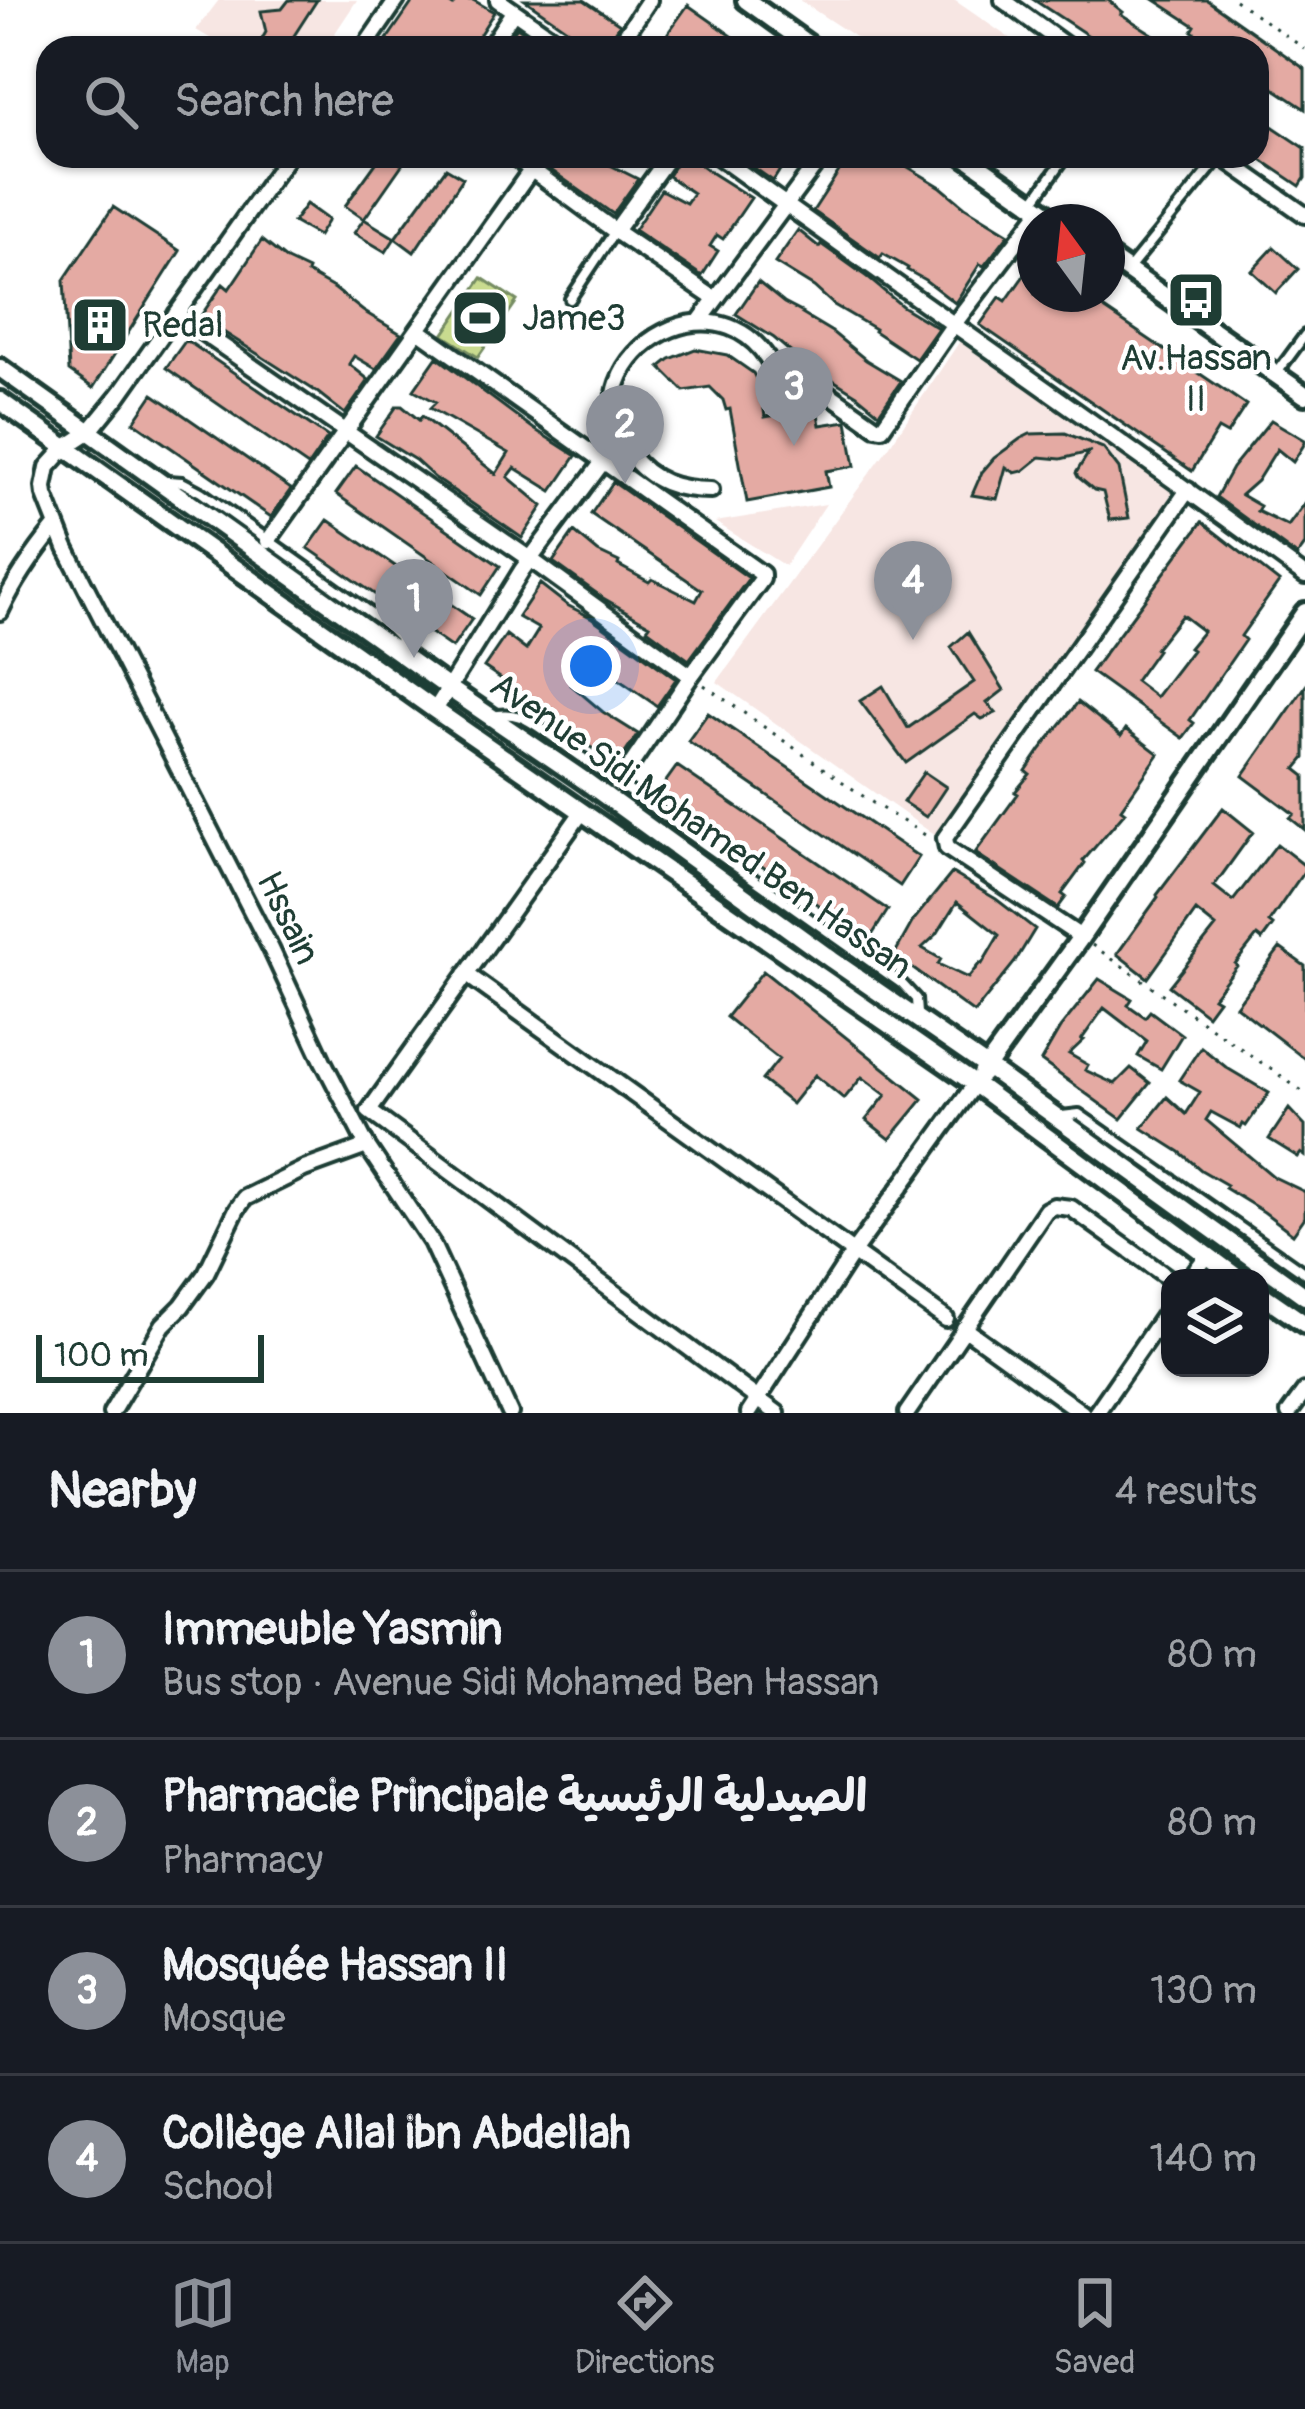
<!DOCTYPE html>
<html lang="en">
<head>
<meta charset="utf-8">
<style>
  :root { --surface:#171b24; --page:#242831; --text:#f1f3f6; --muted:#9ea1a6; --line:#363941; --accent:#8c9099 }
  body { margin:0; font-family:Pangolin,"Playpen Sans Arabic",sans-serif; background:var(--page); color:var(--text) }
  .controls { position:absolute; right:36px; bottom:36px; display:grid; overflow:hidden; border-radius:24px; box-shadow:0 3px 9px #0004 }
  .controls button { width:108px; height:108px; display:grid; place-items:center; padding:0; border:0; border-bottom:3px solid var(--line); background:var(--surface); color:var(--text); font:60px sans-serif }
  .compass { position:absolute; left:1017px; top:204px; width:108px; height:108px; border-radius:50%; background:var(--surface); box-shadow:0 3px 9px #0004; rotate:345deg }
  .scale { position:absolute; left:36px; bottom:30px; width:228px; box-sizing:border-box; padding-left:12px; border:6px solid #1f3d34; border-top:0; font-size:33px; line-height:42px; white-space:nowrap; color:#1f3d34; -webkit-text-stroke:9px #fff; paint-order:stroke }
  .you { position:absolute; left:591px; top:666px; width:42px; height:42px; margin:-30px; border:9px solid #fff; border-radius:50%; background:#1a73e8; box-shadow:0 0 0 18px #1a73e833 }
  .badge { display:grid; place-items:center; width:78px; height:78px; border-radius:50%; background:var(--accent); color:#fff; font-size:39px; font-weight:700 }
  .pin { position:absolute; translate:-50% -99px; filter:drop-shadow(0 3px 6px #0008) }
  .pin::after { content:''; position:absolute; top:63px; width:42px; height:36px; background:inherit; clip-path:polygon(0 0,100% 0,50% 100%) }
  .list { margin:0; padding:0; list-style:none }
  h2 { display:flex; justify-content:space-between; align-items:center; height:156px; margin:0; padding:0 48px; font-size:51px }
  h2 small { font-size:39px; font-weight:400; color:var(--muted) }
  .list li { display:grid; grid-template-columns:78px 1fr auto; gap:36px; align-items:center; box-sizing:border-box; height:168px; padding:0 48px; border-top:3px solid var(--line) }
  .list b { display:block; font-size:45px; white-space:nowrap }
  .list p { margin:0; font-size:39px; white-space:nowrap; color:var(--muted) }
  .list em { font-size:39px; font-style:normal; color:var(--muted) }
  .icon { flex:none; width:66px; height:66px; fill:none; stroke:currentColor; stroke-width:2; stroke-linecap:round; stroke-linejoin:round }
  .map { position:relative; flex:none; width:1305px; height:1413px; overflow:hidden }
  .search { position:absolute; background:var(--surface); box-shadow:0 3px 9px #0004; left:36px; right:36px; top:36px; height:132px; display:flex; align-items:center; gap:30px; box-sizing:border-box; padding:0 42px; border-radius:36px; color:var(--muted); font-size:45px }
  .sheet { height:828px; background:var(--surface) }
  nav { display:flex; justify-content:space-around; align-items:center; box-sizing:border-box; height:168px; border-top:3px solid var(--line); background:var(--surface); font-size:33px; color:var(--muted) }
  nav a { display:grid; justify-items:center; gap:6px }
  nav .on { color:var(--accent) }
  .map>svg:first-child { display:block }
  .built { fill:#f7e6e3 }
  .green { fill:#c9db8f; stroke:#748c62; stroke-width:3 }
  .building { fill:#e4aaa3; stroke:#1f3d34; stroke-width:3; fill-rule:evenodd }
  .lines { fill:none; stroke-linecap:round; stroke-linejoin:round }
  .service-casing { stroke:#1f3d34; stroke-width:16 }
  .minor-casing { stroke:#1f3d34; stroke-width:22 }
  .tertiary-casing { stroke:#1f3d34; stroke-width:26 }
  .path { stroke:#1f3d34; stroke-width:3; stroke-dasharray:3 9; stroke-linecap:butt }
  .service { stroke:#fff; stroke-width:8 }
  .minor { stroke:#fff; stroke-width:14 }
  .tertiary { stroke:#fff; stroke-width:16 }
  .labels { text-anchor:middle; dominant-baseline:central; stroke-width:9; stroke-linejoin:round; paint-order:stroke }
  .poi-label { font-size:36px; fill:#1f3d34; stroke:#fff; text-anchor:start }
  .street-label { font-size:36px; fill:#1f3d34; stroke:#fff }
</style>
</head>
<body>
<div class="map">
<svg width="1305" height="1413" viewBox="0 0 1305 1413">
  <rect width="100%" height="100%" fill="#fff"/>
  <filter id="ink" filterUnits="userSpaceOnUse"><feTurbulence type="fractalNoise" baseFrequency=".00833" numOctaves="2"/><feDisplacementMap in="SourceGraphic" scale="24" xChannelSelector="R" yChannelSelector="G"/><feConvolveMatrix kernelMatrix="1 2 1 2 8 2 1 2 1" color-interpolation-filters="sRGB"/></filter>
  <g filter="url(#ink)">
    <path class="built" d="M219,0H357L325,48H227L196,30Z
      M799,0H954L1024,48H872Z
      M964,335L1176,487L1108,599L936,836L717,682L886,451Z
      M826,504L785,566L715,522Z"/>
    <path class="green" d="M482,278L517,301L478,357L443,335Z"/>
    <path class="building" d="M289,0H317L286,48H276L262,39L266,32L261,11L282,9Z
      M414,0H444L453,6L458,0H473L494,12L471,48H381Z
      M525,0H584L620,24L605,48H594Z
      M1034,0H1108L1123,12L1121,14L1162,40L1157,48H1107Z
      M1155,0H1207L1305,69V109L1257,77V48H1215L1192,31L1195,26Z
      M688,5L725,31L749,48H689L668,33Z
      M517,27L528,35L545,48H503Z
      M1257,116L1305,148V178L1300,186L1257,157Z
      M381,156H408L364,219L345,206Z
      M557,156H592L638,179L613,214L548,168Z
      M680,156H689L710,172L751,198L723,239L717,235L710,246L718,251L702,276L634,230L661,190L686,203L693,193L668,176Z
      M737,156H789L773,181Z
      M849,156H890L909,165L908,167L941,187L965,207L1009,234L984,266L980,264L955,303L925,280L907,270L908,268L883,254L880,258L813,211Z
      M446,168L463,178L414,252L395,238Z
      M306,204L328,220L318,236L293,222Z
      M113,207L180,251L93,388L69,371L64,280Z
      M364,219L395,238L386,252L354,233Z
      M798,230L819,247L821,244L867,277L902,306L938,328L916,359L874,331L875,329L834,305L814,287L775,263Z
      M262,240L287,260L308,270L307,273L335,289L363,311L401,334L376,369L354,356L349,364L369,380L345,414L317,392L200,317L223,284L229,289Z
      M1274,247L1298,269L1276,293L1252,271Z
      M1035,260V294H1082L1246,405L1227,434L1218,429L1192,471L980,325L1000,297L1006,301Z
      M758,282L784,303L803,313L802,314L832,332L866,360L901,381L879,413L857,395L795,356L774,338L736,314Z
      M186,340L328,437L308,466L166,368Z
      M695,349L727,355L753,373L761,388L765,417L817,408L820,425L847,421L855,466L826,471L829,487L747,502L730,409L726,410L723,400L710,387L684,391L660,367L670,359Z
      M437,357L534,429L576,456L552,491L515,468L508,477L543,506L522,538L435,478L415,460L376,436L397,406H402L419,420L422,416L496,474L509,453L430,408L436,402L414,390Z
      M153,394L291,489L271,517L134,422Z
      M1271,420L1305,440V443L1293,462L1277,449L1257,481L1241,495L1260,506L1257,511L1288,526L1305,503V545L1297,556L1216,497L1232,468Z
      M1065,433L1103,448L1119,469L1129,518L1110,520L1103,492L1094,490L1078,477L1076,473L1089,452L1061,459L1040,457L1023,471L1015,473L1006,467L997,499L972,495L982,472L994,458L1020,439L1030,434Z
      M356,466L500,566L481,595L336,494Z
      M613,482L749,578L689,660L647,629L650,625L603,598L553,562L574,532L598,552L619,562L618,565L649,582L652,579L696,601L702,590L591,514Z
      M328,520L472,619L452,648L308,548Z
      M1202,522L1279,582L1241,636L1245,640L1190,720L1194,723L1183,738L1091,672ZM1182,615L1203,631L1189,648L1192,650L1156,697L1135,681L1157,650L1155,649Z
      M540,584L567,605L592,618L676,679L657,706L612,675L613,674L588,660L585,663L571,685L603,712L638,734L617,765L556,724L560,719L484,667L506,635L526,650L539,629L518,617Z
      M968,632L1004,690L987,703L996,713L982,719L975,714L906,763L860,701L883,686L908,728L974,682L951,647Z
      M1305,687V758L1296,769L1305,776V830L1290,818L1294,814L1243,776Z
      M1078,702L1121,736L1126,729L1159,754L1121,809L1125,812L1083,861L1085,863L1062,894L1066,897L1058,908L975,853L1018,794L1015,792L1030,774L1026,771L1041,749Z
      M708,713L919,857L900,886L688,741Z
      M677,766L888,910L869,940L657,794Z
      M924,772L946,787L926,817L903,802Z
      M1223,808L1253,832L1214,886L1233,901L1277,844L1305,866V870L1269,922L1273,925L1262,940L1257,936L1235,964L1237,966L1213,997L1218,1000L1207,1015L1169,986L1216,927L1196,911L1148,978L1117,954L1158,897L1157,895Z
      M952,873L996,899L1035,929L1015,962L974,1013L894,955L913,921ZM957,902L999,935L982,964L980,963L968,978L938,964L941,959L922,948L937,934Z
      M1280,948L1305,966V1059L1236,1006Z
      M763,971L923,1099L890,1139L866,1120L886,1095L862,1077L844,1099L815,1075L792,1104L762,1080L779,1059L726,1017Z
      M1099,979L1132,999L1128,1005L1145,1017L1150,1011L1182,1035L1161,1069L1138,1056L1147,1041L1104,1008L1082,1039L1084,1040L1069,1054L1088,1065L1085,1070L1115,1084L1131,1068L1150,1083L1121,1119L1041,1061L1060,1028Z
      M1201,1047L1227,1068L1269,1093L1246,1126L1243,1124L1241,1128L1211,1112L1206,1120L1274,1177L1305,1192V1217L1293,1234L1264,1212L1225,1188L1227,1185L1201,1170L1180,1152L1142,1128L1167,1097L1186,1114L1200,1092L1179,1080Z
      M1289,1109L1305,1126V1156L1301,1153L1298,1157L1269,1139Z"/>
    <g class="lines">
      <defs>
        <path id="service" d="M1033,202L1066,156
          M1128,270L1220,157
          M570,299L615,231
          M1277,373L1305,335
          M168,481L182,482L201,492L386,624L399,637L401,652
          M492,716C516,711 527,719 546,732L902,984L916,999L917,1014
          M1062,1116L1079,1114L1305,1273"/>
        <path id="minor" d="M498,0L567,48
          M1003,0L1069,48
          M364,48L397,0
          M489,48L513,12
          M617,48L649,0
          M288,156L120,394L89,432L66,447L48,467L44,487L45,495L66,548L271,949L323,1061L367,1146L431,1242L510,1413
          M513,156L615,231L715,299
          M718,156C913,298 1112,433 1305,576
          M1221,156L1305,215
          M615,231L669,156
          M176,314L530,559L691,676
          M699,322L822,156
          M418,330L762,574V579L691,676L618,784
          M808,379L876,427L882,428L954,324L1041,210
          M711,490C678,490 650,482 630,454C560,355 737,251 782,389
          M268,541L541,156
          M0,612C15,580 34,553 56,526
          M435,710L522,570L620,439
          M582,812L369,1111L777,1413
          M1081,937L947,848L945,838L1188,490
          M466,974L946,1319
          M1190,1278L1207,1256
          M964,1328L1082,1413
          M111,1413L163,1325L182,1306L206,1273L237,1209L245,1198L304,1169L367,1146
          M749,1413L854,1251L975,1084
          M907,1413L1046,1210L1054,1206L1071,1208L1170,1279
          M1096,1413L1170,1306
          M1289,1413L1305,1391"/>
        <path id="tertiary" d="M746,0L813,48
          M965,156L1059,222
          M1107,256L1305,395
          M0,368L450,689L585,781L832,960L987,1067L1305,1296
          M0,401L435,710L975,1084L1238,1278
          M982,1074L1081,937L1305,612
          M1260,1293L1305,1324"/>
      </defs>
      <use href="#service" class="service-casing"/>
      <use href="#minor" class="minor-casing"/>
      <use href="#tertiary" class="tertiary-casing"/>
      <path class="path" d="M1235,0L1305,49
        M704,685L873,803L930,838
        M1092,945L1305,1093"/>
      <use href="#service" class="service"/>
      <use href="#minor" class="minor"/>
      <use href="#tertiary" class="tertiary"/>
    </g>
  </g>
  <defs>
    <symbol id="bus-square" viewBox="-11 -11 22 22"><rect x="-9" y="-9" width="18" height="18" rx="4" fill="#1f3d34" stroke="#fff"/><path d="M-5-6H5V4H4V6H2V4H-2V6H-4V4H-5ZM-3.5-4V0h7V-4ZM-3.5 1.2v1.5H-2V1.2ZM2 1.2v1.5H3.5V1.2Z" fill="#fff"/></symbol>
    <symbol id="stadium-square" viewBox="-11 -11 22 22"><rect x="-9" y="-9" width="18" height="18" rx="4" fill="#1f3d34" stroke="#fff"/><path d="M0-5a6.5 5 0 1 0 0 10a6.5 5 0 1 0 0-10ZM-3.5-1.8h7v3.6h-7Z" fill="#fff"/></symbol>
    <symbol id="building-square" viewBox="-11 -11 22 22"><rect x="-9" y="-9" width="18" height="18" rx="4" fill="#1f3d34" stroke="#fff"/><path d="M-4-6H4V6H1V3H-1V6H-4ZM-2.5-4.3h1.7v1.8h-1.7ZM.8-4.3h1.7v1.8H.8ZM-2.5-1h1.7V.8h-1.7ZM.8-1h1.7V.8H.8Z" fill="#fff"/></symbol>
  </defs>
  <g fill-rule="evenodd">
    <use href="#bus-square" x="1163" y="267" width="66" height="66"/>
    <use href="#stadium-square" x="447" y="285" width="66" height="66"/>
    <use href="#building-square" x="67" y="292" width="66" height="66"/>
  </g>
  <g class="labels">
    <g class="poi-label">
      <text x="522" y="318">Jame3</text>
      <text x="142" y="325">Redal</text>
      <text x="1196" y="358" text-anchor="middle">Av.Hassan<tspan x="1196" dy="41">II</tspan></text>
    </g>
    <g class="street-label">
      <text transform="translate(701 826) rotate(35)">Avenue Sidi Mohamed Ben Hassan</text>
      <text transform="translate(288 918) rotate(64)">Hssain</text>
    </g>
  </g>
</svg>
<div class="controls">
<button><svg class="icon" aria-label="layers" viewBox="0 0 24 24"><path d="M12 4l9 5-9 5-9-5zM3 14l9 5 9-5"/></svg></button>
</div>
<svg class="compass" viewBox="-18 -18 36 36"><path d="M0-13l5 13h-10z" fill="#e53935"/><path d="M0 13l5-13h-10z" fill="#9ea1a6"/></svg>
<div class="scale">100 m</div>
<div class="you"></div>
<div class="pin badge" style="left:414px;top:658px">1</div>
<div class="pin badge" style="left:625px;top:484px">2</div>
<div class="pin badge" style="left:794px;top:446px">3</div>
<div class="pin badge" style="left:913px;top:640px">4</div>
<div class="search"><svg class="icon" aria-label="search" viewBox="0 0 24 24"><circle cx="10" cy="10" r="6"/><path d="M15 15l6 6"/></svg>Search here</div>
</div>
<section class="sheet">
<h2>Nearby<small>4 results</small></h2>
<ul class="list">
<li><span class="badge">1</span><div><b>Immeuble Yasmin</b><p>Bus stop · Avenue Sidi Mohamed Ben Hassan</p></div><em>80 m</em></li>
<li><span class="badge">2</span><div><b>Pharmacie Principale الصيدلية الرئيسية</b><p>Pharmacy</p></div><em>80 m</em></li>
<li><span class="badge">3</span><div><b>Mosquée Hassan II</b><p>Mosque</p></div><em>130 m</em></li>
<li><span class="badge">4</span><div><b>Collège Allal ibn Abdellah</b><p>School</p></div><em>140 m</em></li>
</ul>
</section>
<nav>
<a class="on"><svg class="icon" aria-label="map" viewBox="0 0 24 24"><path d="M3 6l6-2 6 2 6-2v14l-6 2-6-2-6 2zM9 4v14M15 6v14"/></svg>Map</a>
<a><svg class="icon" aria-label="directions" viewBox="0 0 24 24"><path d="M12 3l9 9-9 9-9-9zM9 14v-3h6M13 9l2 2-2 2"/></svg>Directions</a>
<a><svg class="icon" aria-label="saved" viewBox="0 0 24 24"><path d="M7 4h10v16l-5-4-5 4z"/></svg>Saved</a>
</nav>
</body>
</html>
